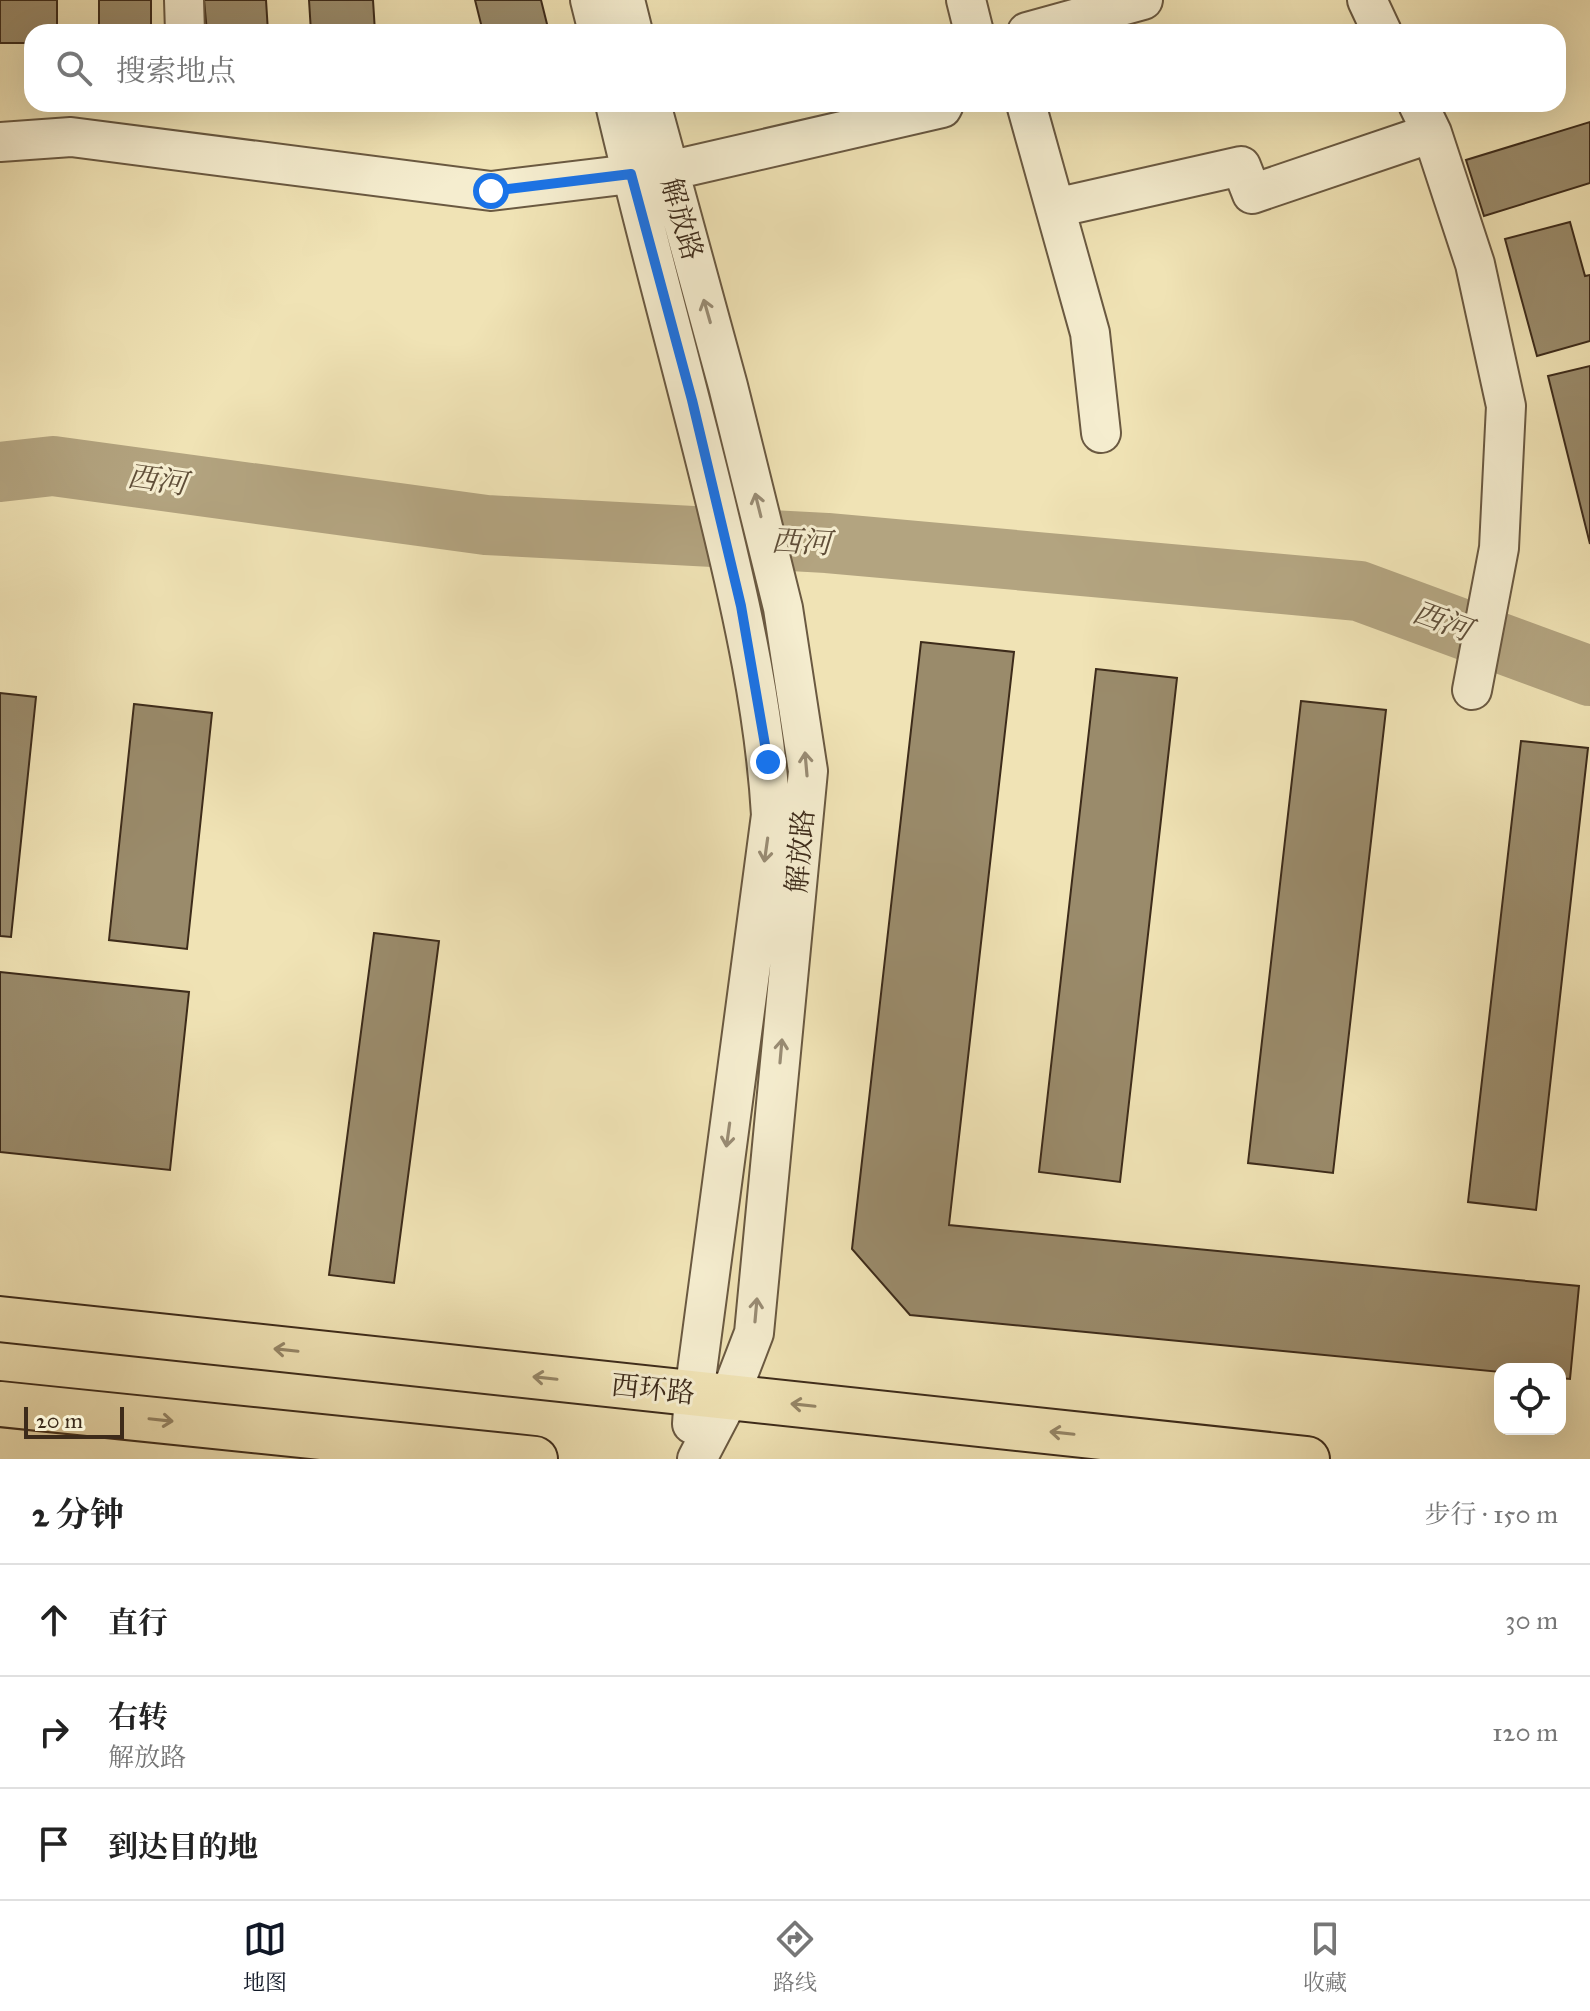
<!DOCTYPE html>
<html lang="zh">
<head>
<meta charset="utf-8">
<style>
  :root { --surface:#fff; --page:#f6f6f6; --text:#222; --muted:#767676; --line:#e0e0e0; --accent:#111827 }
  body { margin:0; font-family:"IM FELL Great Primer","Noto Serif SC",serif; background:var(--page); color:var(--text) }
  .controls { position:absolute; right:24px; bottom:24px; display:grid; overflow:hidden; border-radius:16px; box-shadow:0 8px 32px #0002 }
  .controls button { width:72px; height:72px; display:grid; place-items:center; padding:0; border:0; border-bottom:2px solid var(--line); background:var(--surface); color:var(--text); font:40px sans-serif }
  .scale { position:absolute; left:24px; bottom:20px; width:100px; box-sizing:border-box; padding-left:8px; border:4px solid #3d2b1a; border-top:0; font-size:22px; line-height:28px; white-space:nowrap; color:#3d2b1a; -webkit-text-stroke:6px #f5edcf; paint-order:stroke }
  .stop { position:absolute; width:24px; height:24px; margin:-18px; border:6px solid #1a73e8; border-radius:50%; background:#fff }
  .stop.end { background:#1a73e8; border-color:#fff; box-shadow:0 2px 8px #0008 }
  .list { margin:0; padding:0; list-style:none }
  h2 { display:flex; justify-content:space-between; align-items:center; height:104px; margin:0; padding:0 32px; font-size:34px }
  h2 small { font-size:26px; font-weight:400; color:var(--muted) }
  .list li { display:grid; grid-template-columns:52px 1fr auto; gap:24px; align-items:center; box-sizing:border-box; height:112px; padding:0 32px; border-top:2px solid var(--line) }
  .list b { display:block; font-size:30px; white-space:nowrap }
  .list p { margin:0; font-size:26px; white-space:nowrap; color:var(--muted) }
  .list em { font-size:26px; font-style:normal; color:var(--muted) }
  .icon { flex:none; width:44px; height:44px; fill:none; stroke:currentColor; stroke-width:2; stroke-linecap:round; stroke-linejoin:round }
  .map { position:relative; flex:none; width:1590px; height:1459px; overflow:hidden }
  .search { position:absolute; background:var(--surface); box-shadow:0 8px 32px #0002; left:24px; right:24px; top:24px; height:88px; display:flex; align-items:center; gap:20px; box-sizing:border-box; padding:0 28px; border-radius:24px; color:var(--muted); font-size:30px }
  .sheet { height:440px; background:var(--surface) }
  nav { display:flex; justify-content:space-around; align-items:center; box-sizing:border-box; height:112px; border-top:2px solid var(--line); background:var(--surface); font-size:22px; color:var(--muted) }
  nav a { display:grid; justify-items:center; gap:4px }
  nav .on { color:var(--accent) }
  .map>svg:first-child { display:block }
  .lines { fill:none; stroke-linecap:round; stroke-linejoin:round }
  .river { stroke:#b3a480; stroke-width:60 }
  .building { fill:#9a8b6b; stroke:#3d2b1a; stroke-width:2 }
  .minor-casing { stroke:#6a5941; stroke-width:42 }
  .major-casing { stroke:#3d2b1a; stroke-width:48 }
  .minor { stroke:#f5edcf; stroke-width:38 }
  .major { stroke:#f0e3b5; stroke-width:44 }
  .oneway { stroke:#998c74 }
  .oneway2 { stroke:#968768 }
  .route { stroke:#1a73e8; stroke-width:10 }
  .labels { text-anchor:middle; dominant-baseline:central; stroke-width:6; stroke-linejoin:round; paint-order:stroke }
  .street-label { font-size:28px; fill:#3d2b1a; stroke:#f5edcf }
  .water-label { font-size:30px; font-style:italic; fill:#604f39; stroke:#f5edcf }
</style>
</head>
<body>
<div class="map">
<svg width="1590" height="1459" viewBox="0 0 1590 1459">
  <rect width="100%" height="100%" fill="#f0e3b5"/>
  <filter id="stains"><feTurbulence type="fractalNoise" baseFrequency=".0025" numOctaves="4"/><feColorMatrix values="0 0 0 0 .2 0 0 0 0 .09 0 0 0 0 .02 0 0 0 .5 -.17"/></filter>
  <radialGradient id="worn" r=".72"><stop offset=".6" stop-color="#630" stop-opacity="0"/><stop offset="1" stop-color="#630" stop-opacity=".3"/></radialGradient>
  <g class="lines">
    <path class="river" d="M0,472L53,466L486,525L827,543L1359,591L1590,676"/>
  </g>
  <path class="building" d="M0,0H57V32H32V43H0Z
    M99,0H151V32H99Z
    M204,0H266L268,32H207Z
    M309,0H373L375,32H311Z
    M475,0H541L549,32H483Z
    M1590,122V183L1484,216L1466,160Z
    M1570,222L1585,276L1590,275V341L1537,356L1505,239Z
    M1590,366V544L1548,376Z
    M921,642L1014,652L949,1225L1579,1286L1570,1379L1560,1378V1369H1500V1372L910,1315L852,1249Z
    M1096,669L1177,678L1120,1182L1039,1172Z
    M0,693L36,697L11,937L0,936Z
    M1301,701L1386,710L1333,1173L1248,1163Z
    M134,704L212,713L187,949L109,940Z
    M1521,741L1588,748L1536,1210L1468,1202Z
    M374,933L439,941L394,1283L329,1275Z
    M0,972L189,992L170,1170L0,1152Z"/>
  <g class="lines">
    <defs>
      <path id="minor" d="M184,0L185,32
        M590,0L598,32
        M625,0L633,32
        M966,0L974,32
        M1367,0L1382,32
        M1027,32L1143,0
        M615,104C647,242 686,378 719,516C743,614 765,714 771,815L694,1394L692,1424
        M651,104L728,386L783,608L808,771L754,1333L729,1398L697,1459
        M1026,104L1090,333L1101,433
        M1418,104L1432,133L1475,264L1506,406L1499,548L1472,690
        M0,142L71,137L491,191L631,174
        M668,171L942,108L944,104
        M1055,208L1241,166L1252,194L1432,133"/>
      <path id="major" d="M0,1319L1307,1459
        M0,1404L535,1459"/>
    </defs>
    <use href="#minor" class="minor-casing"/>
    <use href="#major" class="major-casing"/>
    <use href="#minor" class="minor"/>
    <use href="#major" class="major"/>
  </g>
  <defs><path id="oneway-shaft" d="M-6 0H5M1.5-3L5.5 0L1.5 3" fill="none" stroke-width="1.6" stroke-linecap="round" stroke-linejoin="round" transform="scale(2)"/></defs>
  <g class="oneway">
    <use href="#oneway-shaft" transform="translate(707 311) rotate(-106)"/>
    <use href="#oneway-shaft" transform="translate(758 505) rotate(-104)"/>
    <use href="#oneway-shaft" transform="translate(806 764) rotate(-95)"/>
    <use href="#oneway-shaft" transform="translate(766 850) rotate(98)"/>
    <use href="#oneway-shaft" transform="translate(781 1051) rotate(-85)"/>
    <use href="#oneway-shaft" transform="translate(728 1135) rotate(98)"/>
    <use href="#oneway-shaft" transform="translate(756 1310) rotate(-85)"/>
  </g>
  <g class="oneway2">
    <use href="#oneway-shaft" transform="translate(286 1350) rotate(-174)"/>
    <use href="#oneway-shaft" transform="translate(545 1378) rotate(-174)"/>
    <use href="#oneway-shaft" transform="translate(803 1405) rotate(-174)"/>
    <use href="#oneway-shaft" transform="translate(161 1420) rotate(6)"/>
    <use href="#oneway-shaft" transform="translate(1062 1433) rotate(-174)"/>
  </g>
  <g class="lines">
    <path class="route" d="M491,191L631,174L692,400L741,606L768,762"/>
  </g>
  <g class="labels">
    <g class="street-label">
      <text transform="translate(682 219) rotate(74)">解放路</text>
      <text transform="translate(800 851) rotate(-85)">解放路</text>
      <text transform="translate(653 1389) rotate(6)">西环路</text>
    </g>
    <g class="water-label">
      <text transform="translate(157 480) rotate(8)">西河</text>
      <text transform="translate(801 542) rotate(3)">西河</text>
      <text transform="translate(1442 621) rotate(20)">西河</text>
    </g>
  </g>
  <rect width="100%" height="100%" filter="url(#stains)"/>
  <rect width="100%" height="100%" fill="url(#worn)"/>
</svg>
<div class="controls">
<button><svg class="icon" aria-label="locate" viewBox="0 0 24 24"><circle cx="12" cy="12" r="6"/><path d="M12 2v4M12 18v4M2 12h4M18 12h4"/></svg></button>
</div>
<div class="scale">20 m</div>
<div class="stop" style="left:491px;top:191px"></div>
<div class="stop end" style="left:768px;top:762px"></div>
<div class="search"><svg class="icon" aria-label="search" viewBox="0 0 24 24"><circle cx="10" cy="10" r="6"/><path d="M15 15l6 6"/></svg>搜索地点</div>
</div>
<section class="sheet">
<h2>2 分钟<small>步行 · 150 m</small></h2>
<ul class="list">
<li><svg class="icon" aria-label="ahead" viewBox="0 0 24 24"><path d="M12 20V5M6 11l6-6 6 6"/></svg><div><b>直行</b></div><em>30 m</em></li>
<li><svg class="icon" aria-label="right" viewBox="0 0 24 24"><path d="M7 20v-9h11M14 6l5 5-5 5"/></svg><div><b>右转</b><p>解放路</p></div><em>120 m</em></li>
<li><svg class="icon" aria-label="arrive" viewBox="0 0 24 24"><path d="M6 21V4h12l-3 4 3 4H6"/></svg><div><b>到达目的地</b></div></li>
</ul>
</section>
<nav>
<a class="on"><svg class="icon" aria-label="map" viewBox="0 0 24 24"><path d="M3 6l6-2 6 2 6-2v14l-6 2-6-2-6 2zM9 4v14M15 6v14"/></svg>地图</a>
<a><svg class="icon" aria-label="directions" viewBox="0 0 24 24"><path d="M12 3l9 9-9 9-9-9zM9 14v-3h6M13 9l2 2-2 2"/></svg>路线</a>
<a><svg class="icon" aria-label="saved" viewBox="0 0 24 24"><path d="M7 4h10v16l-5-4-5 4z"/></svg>收藏</a>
</nav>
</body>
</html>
